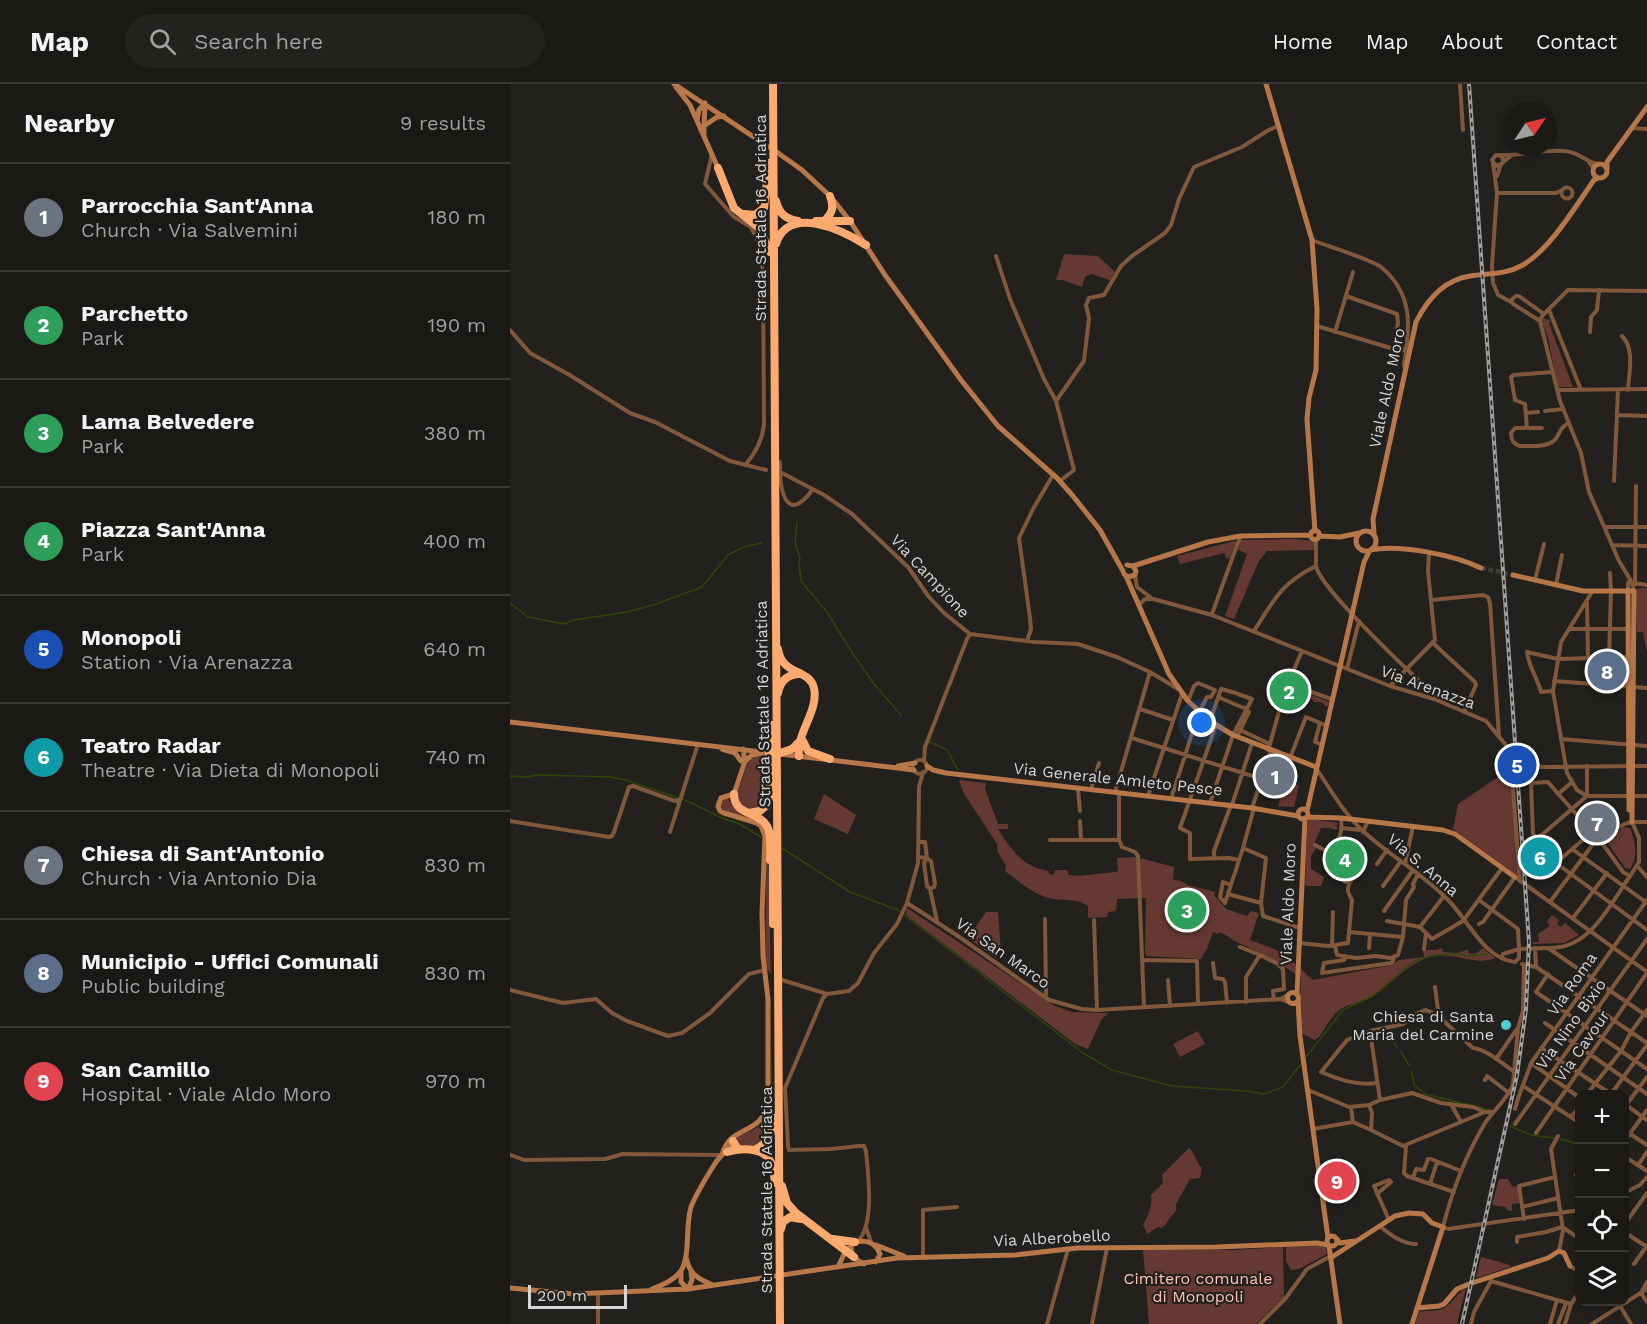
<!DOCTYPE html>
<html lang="en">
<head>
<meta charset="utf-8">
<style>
  :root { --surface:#1a1916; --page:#23221f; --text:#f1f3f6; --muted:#9fa0a1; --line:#383835; --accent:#0f766e }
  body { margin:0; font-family:"Work Sans",sans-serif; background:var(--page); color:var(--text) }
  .controls { position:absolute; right:18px; bottom:18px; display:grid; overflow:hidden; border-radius:12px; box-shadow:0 3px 9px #0003 }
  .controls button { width:54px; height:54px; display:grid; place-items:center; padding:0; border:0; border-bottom:2px solid var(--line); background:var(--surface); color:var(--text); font:30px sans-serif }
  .compass { position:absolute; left:993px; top:18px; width:54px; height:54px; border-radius:50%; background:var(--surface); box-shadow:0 3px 9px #0003; rotate:55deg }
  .scale { position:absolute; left:18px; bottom:15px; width:99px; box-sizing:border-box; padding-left:6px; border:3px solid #d6d5d4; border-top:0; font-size:16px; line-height:21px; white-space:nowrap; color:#d6d5d4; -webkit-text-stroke:4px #22211e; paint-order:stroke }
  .you { position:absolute; left:692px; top:639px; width:21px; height:21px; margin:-15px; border:4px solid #fff; border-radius:50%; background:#1a73e8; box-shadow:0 0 0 9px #1a73e833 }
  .badge { display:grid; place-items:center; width:39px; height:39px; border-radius:50%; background:var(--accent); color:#fff; font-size:20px; font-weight:700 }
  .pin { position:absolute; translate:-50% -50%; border:3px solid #fff; box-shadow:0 2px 6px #0006 }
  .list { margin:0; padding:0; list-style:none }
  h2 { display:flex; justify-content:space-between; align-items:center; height:78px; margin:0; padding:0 24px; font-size:26px }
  h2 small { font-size:20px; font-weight:400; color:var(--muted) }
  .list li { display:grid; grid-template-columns:39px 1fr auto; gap:18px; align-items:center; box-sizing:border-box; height:108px; padding:0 24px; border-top:2px solid var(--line) }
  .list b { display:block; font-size:22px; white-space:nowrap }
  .list p { margin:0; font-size:20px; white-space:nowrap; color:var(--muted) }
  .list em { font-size:20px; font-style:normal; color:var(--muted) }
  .icon { flex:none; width:33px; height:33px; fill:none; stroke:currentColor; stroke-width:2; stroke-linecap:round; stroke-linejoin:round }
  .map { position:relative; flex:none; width:1137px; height:1240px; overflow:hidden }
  header { display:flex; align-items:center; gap:36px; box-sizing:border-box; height:84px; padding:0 30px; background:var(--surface); border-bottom:2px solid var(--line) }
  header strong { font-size:28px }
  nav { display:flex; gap:33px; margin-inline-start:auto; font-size:21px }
  .search { width:420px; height:54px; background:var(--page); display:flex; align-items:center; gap:15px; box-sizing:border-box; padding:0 21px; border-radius:33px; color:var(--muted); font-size:22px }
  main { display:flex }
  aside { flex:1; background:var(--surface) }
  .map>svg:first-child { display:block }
  .green { fill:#653931 }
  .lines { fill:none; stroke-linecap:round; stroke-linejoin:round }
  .stream { stroke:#2e4707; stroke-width:1.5 }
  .secondary-tunnel { stroke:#3d3c39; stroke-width:5; stroke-dasharray:5 2.5; stroke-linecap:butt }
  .street { stroke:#81583c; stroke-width:4 }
  .secondary { stroke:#b87748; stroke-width:5 }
  .highway { stroke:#fcaa70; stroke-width:8 }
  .rail-casing { stroke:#a1a09e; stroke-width:4 }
  .rail { stroke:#22211e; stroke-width:1.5; stroke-dasharray:4.5; stroke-linecap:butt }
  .poi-dot { fill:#52cbd7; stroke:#22211e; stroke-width:2 }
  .labels { text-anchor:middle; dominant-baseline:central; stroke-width:4.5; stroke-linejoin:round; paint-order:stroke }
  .street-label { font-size:16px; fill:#d6d5d4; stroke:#22211e }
  .poi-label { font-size:16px; fill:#d6d5d4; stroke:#22211e; text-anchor:end }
  .park-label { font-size:16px; fill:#fec1b5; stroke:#22211e }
</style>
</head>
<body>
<header>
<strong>Map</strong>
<div class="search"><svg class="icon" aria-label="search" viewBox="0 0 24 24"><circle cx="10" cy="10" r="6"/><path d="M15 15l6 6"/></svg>Search here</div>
<nav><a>Home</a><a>Map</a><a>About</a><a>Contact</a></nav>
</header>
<main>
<aside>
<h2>Nearby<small>9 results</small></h2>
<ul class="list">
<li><span class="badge" style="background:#6b7280">1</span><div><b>Parrocchia Sant'Anna</b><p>Church · Via Salvemini</p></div><em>180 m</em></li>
<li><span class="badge" style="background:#2e9e5b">2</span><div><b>Parchetto</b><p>Park</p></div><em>190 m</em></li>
<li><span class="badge" style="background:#2e9e5b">3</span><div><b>Lama Belvedere</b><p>Park</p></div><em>380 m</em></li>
<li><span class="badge" style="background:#2e9e5b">4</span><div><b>Piazza Sant'Anna</b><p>Park</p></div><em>400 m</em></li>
<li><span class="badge" style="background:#1a4fb4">5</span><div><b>Monopoli</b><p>Station · Via Arenazza</p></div><em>640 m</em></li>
<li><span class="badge" style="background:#0f9aa8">6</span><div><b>Teatro Radar</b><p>Theatre · Via Dieta di Monopoli</p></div><em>740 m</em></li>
<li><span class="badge" style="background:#6b7280">7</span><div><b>Chiesa di Sant'Antonio</b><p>Church · Via Antonio Dia</p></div><em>830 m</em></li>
<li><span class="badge" style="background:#5c6f8a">8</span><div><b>Municipio - Uffici Comunali</b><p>Public building</p></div><em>830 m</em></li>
<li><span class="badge" style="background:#e0444e">9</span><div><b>San Camillo</b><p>Hospital · Viale Aldo Moro</p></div><em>970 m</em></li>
</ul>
</aside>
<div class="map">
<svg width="1137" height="1240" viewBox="0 0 1137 1240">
  <rect width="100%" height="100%" fill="#22211e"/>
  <path class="green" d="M554,170L588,172L605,188L600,196L581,190L575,193L572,203L552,196H546Z
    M1033,234L1041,237L1039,239L1063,303H1048L1038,254L1032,237Z
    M785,455L804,457V466L757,467L749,477L724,535L715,532L737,470L727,465L731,456Z
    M724,457L726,458L720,474L717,475L714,469L670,480L667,472Z
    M1137,504V569L1133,548H1127L1126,505Z
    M773,591L789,606L819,618L817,623L811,618H804L800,614L767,609C765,602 767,595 773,591Z
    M248,671H258L257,717L244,727L233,724L227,714V710L238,677Z
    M997,687L1000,690L1009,789L1007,791L943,745L948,720Z
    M449,696L476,699L475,705L488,740H498V745H488C501,766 513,783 538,787L539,790L543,791L545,786H557L559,791C576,793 588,789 606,788L608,786L607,774L626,773L664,783L663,796C671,796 672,798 678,801C687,804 696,805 705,808L704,811L716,825L737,832L741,827L749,829L740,856C750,860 762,863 771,869C784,877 792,887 803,896L882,881L889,876L914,873L913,866H926L932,864L933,868L946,869L958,866L959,870L967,869L973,864L985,874C966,882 946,869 927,872C899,875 884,900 861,913C852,919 840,919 831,925C822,930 815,945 809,953L805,956L792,950L790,921L791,893C771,880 752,870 731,860C723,857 717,851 710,848L708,850L703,848L697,865L691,875L637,872L635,869L636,814L607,815L606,827L598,828L597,833L578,834V822C566,813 550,818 536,813C522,809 507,796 495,787L496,781L488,769L487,760L453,708Z
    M774,698L789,701L784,723L768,722Z
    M314,710L346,731L338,750L304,735Z
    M213,715H218L229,727L247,734L258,746L261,890L256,884L255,870L257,748L247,736L214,727L210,720Z
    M801,735L828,739V741H824L828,743L826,746L820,744H811L803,762L806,764L801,772V785L814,793L811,802H797L795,800L797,742L798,736Z
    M1113,743L1120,744C1125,757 1129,772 1120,785L1115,784L1097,758Z
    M827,761H829L850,779V781L840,795H836L822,770Z
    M397,824L545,922L562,928L598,929L591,936L578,965L565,960L396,831Z
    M476,828H488L491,868L486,874L458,854Z
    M1042,831L1049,836L1047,840L1051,843L1055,839L1069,851L1054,859L1023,860V858H1029L1028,850L1040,842L1037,837Z
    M688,947L695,960L670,973L663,960Z
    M261,964V1048L248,1063H231L225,1054C232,1049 240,1049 247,1043C266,1027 261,988 261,964Z
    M679,1064C686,1070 685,1077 692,1084L690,1094L680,1095L666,1120V1127C660,1132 658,1139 652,1144L648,1143L637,1150L633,1140C638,1134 643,1119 641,1111L653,1099L652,1091Z
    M989,1095H998L1002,1102L1008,1103L1010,1119L1002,1120V1127L997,1126L996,1123L982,1121Z
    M776,1161L816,1162L817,1170L789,1185L781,1186L776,1177Z
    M773,1163L774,1213L746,1240H639L633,1166H725Z
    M971,1173L1000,1181V1183L966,1194Z
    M956,1204L947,1240H905L909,1228C917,1226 926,1228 934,1224C943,1219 947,1209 956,1204Z"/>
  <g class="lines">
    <path class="stream" d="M287,438L285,460L290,474L289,480L291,497L317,528L341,567L364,600L391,631
      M0,519L18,533L54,540L64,536L117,528L143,521L192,503L218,471L234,463L252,459
      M420,658L437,666L448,686
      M0,692L15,693L29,691L101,693L115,696L175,716L214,735L228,739L251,753
      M272,764L340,808L388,826L573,969L602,986L662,1002L737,1007L754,1010L773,1003L791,980
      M873,953L882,956L887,963
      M891,968L899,981
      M796,973L833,926L863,912L904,877L924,871L951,870L958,872L978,870
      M902,988L904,1001L915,1010L923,1012L981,1026
      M1000,1042L1021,1051L1044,1054
      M1051,1055L1070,1061"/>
    <path class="secondary-tunnel" d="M971,484L1003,491"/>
    <path class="street" d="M950,0L953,46
      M1122,44L1137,45
      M202,70L195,100L224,133L241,143L249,159L253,187L254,341C252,357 246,369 235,381
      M990,71L993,75V79L986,82L982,76L986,71C1009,73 1031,65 1054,67C1071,68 1076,79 1089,80
      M1079,78L1084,85
      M983,79L987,109L982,182L983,199L988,211L1001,218
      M987,92L991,80L1001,72
      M1051.5 109a5.5 5.5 0 1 1 11 0a5.5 5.5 0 1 1-11 0Z
      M987,109H1046L1052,106
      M802,156C817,162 860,175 871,183C904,210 900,244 894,281L895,284
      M486,172L500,215L534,295L546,317
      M836,212L887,230L888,239L884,265
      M1039,226L1071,306
      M1034,230L1009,212H1006L1001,216L1003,220L1030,237L1050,317L1071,369L1079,408L1109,477L1121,497
      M1030,237L1032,232L1058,206L1137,207
      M807,242L884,265L891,267L897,263
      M0,246L20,269L58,290L120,329L145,338L220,377L256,386
      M825,248L843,188
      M1080,248L1081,233L1087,226L1089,206
      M1112,252C1125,265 1119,289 1118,306
      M1047,306L1137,305
      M1035,327L1053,325
      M1016,329L1028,328
      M1107,331L1137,332
      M1017,344L1015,320L1005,316L1001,293L1004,291L1043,288
      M1032,344H1005L1001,349C1001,356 1003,360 1010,362C1021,362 1041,364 1047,353C1051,346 1051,343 1059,339
      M270,378C269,402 275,444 303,405
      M272,389L314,411L342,430L398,483L419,513L434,529L460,550L525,558L568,560L607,573L640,588L668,605
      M550,397L564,386L546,317L574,277L579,234L576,221L579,214L594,211L611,182L622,172L655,149L661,141L669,115L684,83L732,63L757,47L768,42
      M1104,397L1108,306
      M1094,443H1137
      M1102,461L1137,462
      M806,482C811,506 910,599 934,618
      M625,491L627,503L640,513
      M1025,496L1034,460
      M1123,499L1137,501
      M1125,500L1126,402
      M1046,501L1052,471
      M1118,506V499L1121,497L1124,507
      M1082,508L1051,558L1043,607L1057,689L1067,706L1077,712H1137
      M921,516L973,511L978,513L980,519L989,652
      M1077,518L1078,574
      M629,521L635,515H643L702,531L880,602L924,615L976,637L1000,666L1010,797
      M702,530L730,453
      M1061,545H1119
      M744,547C764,516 771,499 806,482V456
      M517,557L521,545L520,534L509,454L523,425L543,391
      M924,560L965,598L966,601L954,628
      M792,567L780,595L788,603L821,615
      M1099,573L1101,507L1100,489
      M837,585L849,537
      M1044,597L1137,604
      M880,602L925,556L918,487L919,469
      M1043,607L1031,608C1027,593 1019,584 1017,568L1048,575L1119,573
      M708,613L722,619
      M724,620L737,625
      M630,625L663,636
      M700,637L711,605L726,609
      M810,639L805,658L810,660
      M706,641L670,744L680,749V775L719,774L729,776
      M730,646L760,660L758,666
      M727,653L739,628
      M622,654L752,695
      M1051,655L1137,662
      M760,660L770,624
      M780,674L796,633L815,641
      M403 683a7 7 0 1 1 14 0a7 7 0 1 1-14 0Z
      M414,677L415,663L457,555L460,550
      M1077,682V712L1027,755L1023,750L1021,699L1024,678L1031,683L1137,682
      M806,684C820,705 835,731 853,747C880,772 913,790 939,817C959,837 974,875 1005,878L1009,874V865L993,870L992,873
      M413,688L409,703L408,779L397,819L445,850L539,916L572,925L587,926L770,915L778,918
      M1021,699L1038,698C1056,719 1074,739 1092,759L1113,788L1120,792L1129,778V754L1122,738C1109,739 1099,752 1086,756L1040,818
      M568,705L570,727
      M581,705L589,679
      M605,708L640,588
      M609,710V756L612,763L625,768L628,772L634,923
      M1048,710L1061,699
      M638,712L672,610
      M661,715L689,628L697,613H701L705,606L688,599L684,602L678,617
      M700,719L723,651L742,615L728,610
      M722,721L742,659
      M742,724L761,667
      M744,724L733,764L756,774L751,819L753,832L790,844
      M0,737L99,753L102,752L104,748L119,703L123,702L165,717L169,716
      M570,737L571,756
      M1122,738H1137
      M832,744L850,746
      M160,748L188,660
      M853,748L858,737
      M1082,748L1046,779L1137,846
      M540,756H609
      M408,758H415L417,774L421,777L425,799L424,803L420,805L427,837
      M829,758L854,780L840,798H835L820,769C829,757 833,749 831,734
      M805,761L820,769
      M733,764L718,810L751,819
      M1062,765L1137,819
      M408,773L417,774L414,779L417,802L420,805
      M704,774V767L721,721
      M867,780L877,766
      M895,780L903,742
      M1128,783L1137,793
      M873,802L891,777
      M718,810L715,819L710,813L713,798L721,801
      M934,812L910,843L922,855L953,837L992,784
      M969,816L1008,845L1009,865L1038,864L1137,932
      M874,827L903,786
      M1063,834L1097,789
      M535,835L536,912
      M584,836L587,926
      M877,837L910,843
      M969,840L973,838L1005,793L1137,888
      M839,848L893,853
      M790,859L818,862L838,859L842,816C838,809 836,805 840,798
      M825,861L827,871L846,874L866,872L880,874L888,871L893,853L896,816L904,803L903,800L908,790
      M822,862L823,828
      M730,863L750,871
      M859,864L860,850
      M1025,864L1026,883L1137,959
      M1039,864C1080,865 1099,822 1120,792
      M914,865L916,850
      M836,873L834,876L814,879L812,889L874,880L882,879L884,874
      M632,876L687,877L688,920
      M703,879L705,894L713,895L715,898L717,919
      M1012,880L1026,883
      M1014,881L1013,927L1008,944L1003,1001C997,1015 984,1026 975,1039C956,1071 942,1107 933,1143L938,1145L1070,1126
      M1038,890L1026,908L1137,985
      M272,896L317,910
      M658,896L660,922
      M925,903L928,926L926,930
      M0,906L53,919L86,915L102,929L117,937L158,952L172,949L200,929L239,890L255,886
      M771,915L779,910
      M736,918V893L750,871L768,880L773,885L774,905L763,907L764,916
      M1035,939L1137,1010
      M860,947L870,1016
      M1031,964L1101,1010
      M986,975L1007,945
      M1021,979L1070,1014
      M975,996L977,992L999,1009
      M867,999C848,1002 829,996 811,988L837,956L860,947L893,940L906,930L915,926L926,930L963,964C978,966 992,980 1005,988
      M1013,1002L1070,1039
      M798,1006L839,1023L859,1021L870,1016L902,1009L931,1019L963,1023L975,1028H983
      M1077,1010L1111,967L1121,948L1137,926
      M1101,1010L1137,961
      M859,1021L862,1029L861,1046L893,1062L975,1028
      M1116,1021L1137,1036
      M942,1022L951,1038
      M841,1023L843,1038L861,1046
      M1114,1024L1137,993
      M1005,1025C1009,1009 1016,995 1021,979L1137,816
      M1061,1033L1070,1022
      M1005,1040L1137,855
      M803,1045L843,1038
      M1114,1046L1137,1061
      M1026,1049L1137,889
      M1048,1052L1041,1065L1053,1146L1049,1167
      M1114,1058L1137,1026
      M1068,1059L1070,1056
      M896,1062L894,1089L897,1092L944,1108
      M1,1071L14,1076L95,1075L113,1070L211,1071
      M1114,1072L1137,1087
      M921,1075L951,1087
      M1128,1081L1137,1068
      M1070,1087L1066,1091L1070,1097
      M903,1094L906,1085L914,1086L918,1075
      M920,1100L927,1078
      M1114,1109L1130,1101L1137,1093
      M867,1110L881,1098L879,1096L864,1102L879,1136
      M1012,1123L1048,1114
      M1014,1135L1009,1102L1045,1093
      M1114,1141L1137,1109
      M870,1142C880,1151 892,1160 906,1160
      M356,1143L361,1158
      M1114,1148L1137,1163
      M348,1157C365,1139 358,1090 356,1067L354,1062H349L321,1065L279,1066L278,1062L275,1004L313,914L317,910L339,907L348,899L364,869L387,840L397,819
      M1007,1158V1153L1036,1148L1052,1143L1070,1155
      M413,1173V1126L447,1123
      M1124,1180L1136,1163
      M1060,1182L1070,1188
      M1137,1198L1131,1209L1137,1218
      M88,1209V1240
      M1105,1218L1110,1222L1121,1240
      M537,1240L558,1165
      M582,1240L597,1164
      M750,1240L775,1215L797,1185L819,1173
      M961,1240L964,1228L981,1197L1061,1220
      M1040,1240L1047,1216
      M1048,1240L1056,1219
      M1055,1240L1061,1220L1070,1207
      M1082,1240L1137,1205"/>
    <path class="secondary" d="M164,0L268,69L292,86L320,112L340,137L375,191L451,296L488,342L547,394L563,412L590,446L613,487
      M756,0L802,156L807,225L806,286L799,314L797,335L805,447
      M166,3L180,21L208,84
      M187,36L189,26L195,19
      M194,42L195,19
      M194,51V42L207,33L214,32
      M1083 87a7 7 0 1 1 14 0a7 7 0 1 1-14 0Z
      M1097,85V78L1137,23
      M800.5 451a4.5 4.5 0 1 1 9 0a4.5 4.5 0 1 1-9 0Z
      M846 457a10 10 0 1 1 20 0a10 10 0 1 1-20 0Z
      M864,450L863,435L906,238C917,216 933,196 960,192C979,189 995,191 1013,181C1041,164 1065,123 1084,96L1088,94
      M809,452L830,453L849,449
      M617,481L623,482L698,458L730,452L800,451
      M614,490L618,493L625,491L626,487L623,482
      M1003,491L1073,507H1124L1122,738
      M616,492L659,590L678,617L700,637L723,651L806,683
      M1118,506L1119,726
      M0,638L261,669
      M212,665L225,669L231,677
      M270,670L404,686
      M235,677L242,671L252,669
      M388,682L405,679
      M417,682L423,686L436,689L742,724L788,732
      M788 730a5 5 0 1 1 10 0a5 5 0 1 1-10 0Z
      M797,727L854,478L860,466C890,460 944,471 971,484
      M797,733L831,734L933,746L945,750L1005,793
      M777.5 914a5.5 5.5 0 1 1 11 0a5.5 5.5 0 1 1-11 0Z
      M787,911L795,734
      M788,917L790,952L818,1154
      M212,1071C220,1039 253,1053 258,1017V915L253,872L252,829L255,752L251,742L247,739L214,729L210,727L208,722L211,714L224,710L235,677L233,665
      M817 1157a5 5 0 1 1 10 0a5 5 0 1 1-10 0Z
      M827,1155L830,1159L845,1157
      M366,1161L394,1172
      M819,1162L830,1240
      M176,1173C179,1190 188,1195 203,1201
      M822,1173L885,1132L899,1129L913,1130L922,1139L933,1143L902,1240
      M354,1180C345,1175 341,1172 341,1162L345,1158C357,1156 365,1158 370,1170L366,1178
      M328,1183L337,1164
      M171,1187V1198L178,1205L182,1196L181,1188
      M0,1204L64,1210L178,1205L387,1174L505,1171L567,1164L707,1163L807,1159L818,1161
      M142,1205C152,1201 163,1197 170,1188C181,1174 175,1141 181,1123C187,1108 197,1092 206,1078C212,1070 219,1065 223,1056
      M907,1224L929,1222L934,1220L947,1205L959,1200L1038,1174L1049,1167L1054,1169L1060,1182"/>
    <path class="highway" d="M263,0L270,1240
      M208,84L224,124L249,144L260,168
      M266,117C269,129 275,135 288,137
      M234,130L245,131L254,124L259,79
      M306,137H314C323,129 324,123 320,112
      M315,137H340
      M266,160C278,120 332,146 356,161
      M268,565C272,592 299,584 304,604C309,627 286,649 289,672
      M268,609C270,598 276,591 288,590
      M293,657L298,667L320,675
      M267,670L282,665L289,658
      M224,710C224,732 247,726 257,742C262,751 260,766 260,776
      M239,729L250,727L257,721L260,711L259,660L262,641
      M263,771V840
      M223,1057L228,1065
      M244,1066C260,1059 261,1050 264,1034
      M217,1068C229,1064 251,1063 259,1075C264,1081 264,1092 265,1099
      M272,1102L277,1119L286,1129L344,1173
      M271,1145L273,1138L280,1133L291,1135
      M323,1155L345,1158"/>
    <defs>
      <path id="rail" d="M952,1240L1007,991L1016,925L1019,858L959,0"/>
    </defs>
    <use href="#rail" class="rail-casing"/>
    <use href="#rail" class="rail"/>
  </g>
  <circle class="poi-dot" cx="996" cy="941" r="6"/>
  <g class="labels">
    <g class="street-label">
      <text transform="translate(250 134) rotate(-90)">Strada Statale 16 Adriatica</text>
      <text transform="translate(877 304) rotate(-78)">Viale Aldo Moro</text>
      <text transform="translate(420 492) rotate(47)">Via Campione</text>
      <text transform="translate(918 603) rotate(20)">Via Arenazza</text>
      <text transform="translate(253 620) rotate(-91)">Strada Statale 16 Adriatica</text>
      <text transform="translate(608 695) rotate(6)">Via Generale Amleto Pesce</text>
      <text transform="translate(913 781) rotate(40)">Via S. Anna</text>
      <text transform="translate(778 820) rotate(-88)">Viale Aldo Moro</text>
      <text transform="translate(493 869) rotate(35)">Via San Marco</text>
      <text transform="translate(1062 900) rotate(-55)">Via Roma</text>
      <text transform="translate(1061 940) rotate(-54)">Via Nino Bixio</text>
      <text transform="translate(1072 962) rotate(-55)">Via Cavour</text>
      <text transform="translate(256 1106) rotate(-90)">Strada Statale 16 Adriatica</text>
      <text transform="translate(542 1154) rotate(-3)">Via Alberobello</text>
    </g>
    <g class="poi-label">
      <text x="984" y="932">Chiesa di Santa<tspan x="984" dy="18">Maria del Carmine</tspan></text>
    </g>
    <g class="park-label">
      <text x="688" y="1194">Cimitero comunale<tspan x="688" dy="18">di Monopoli</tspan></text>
    </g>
  </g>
</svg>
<div class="controls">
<button>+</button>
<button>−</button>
<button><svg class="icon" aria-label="locate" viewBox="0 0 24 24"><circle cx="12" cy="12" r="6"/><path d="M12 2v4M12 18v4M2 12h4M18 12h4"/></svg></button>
<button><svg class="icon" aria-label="layers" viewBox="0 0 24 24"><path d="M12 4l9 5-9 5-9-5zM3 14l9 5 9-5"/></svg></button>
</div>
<svg class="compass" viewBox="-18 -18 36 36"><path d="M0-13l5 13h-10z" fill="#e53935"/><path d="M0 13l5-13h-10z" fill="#9fa0a1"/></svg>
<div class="scale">200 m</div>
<div class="you"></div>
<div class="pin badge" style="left:765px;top:692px;background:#6b7280">1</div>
<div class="pin badge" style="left:779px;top:607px;background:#2e9e5b">2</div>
<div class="pin badge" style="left:677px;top:826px;background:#2e9e5b">3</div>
<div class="pin badge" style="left:835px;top:775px;background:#2e9e5b">4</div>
<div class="pin badge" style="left:1007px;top:681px;background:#1a4fb4">5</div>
<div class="pin badge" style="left:1030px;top:773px;background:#0f9aa8">6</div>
<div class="pin badge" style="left:1087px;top:739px;background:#6b7280">7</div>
<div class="pin badge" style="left:1097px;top:587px;background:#5c6f8a">8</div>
<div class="pin badge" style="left:827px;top:1097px;background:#e0444e">9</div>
</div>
</main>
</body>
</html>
